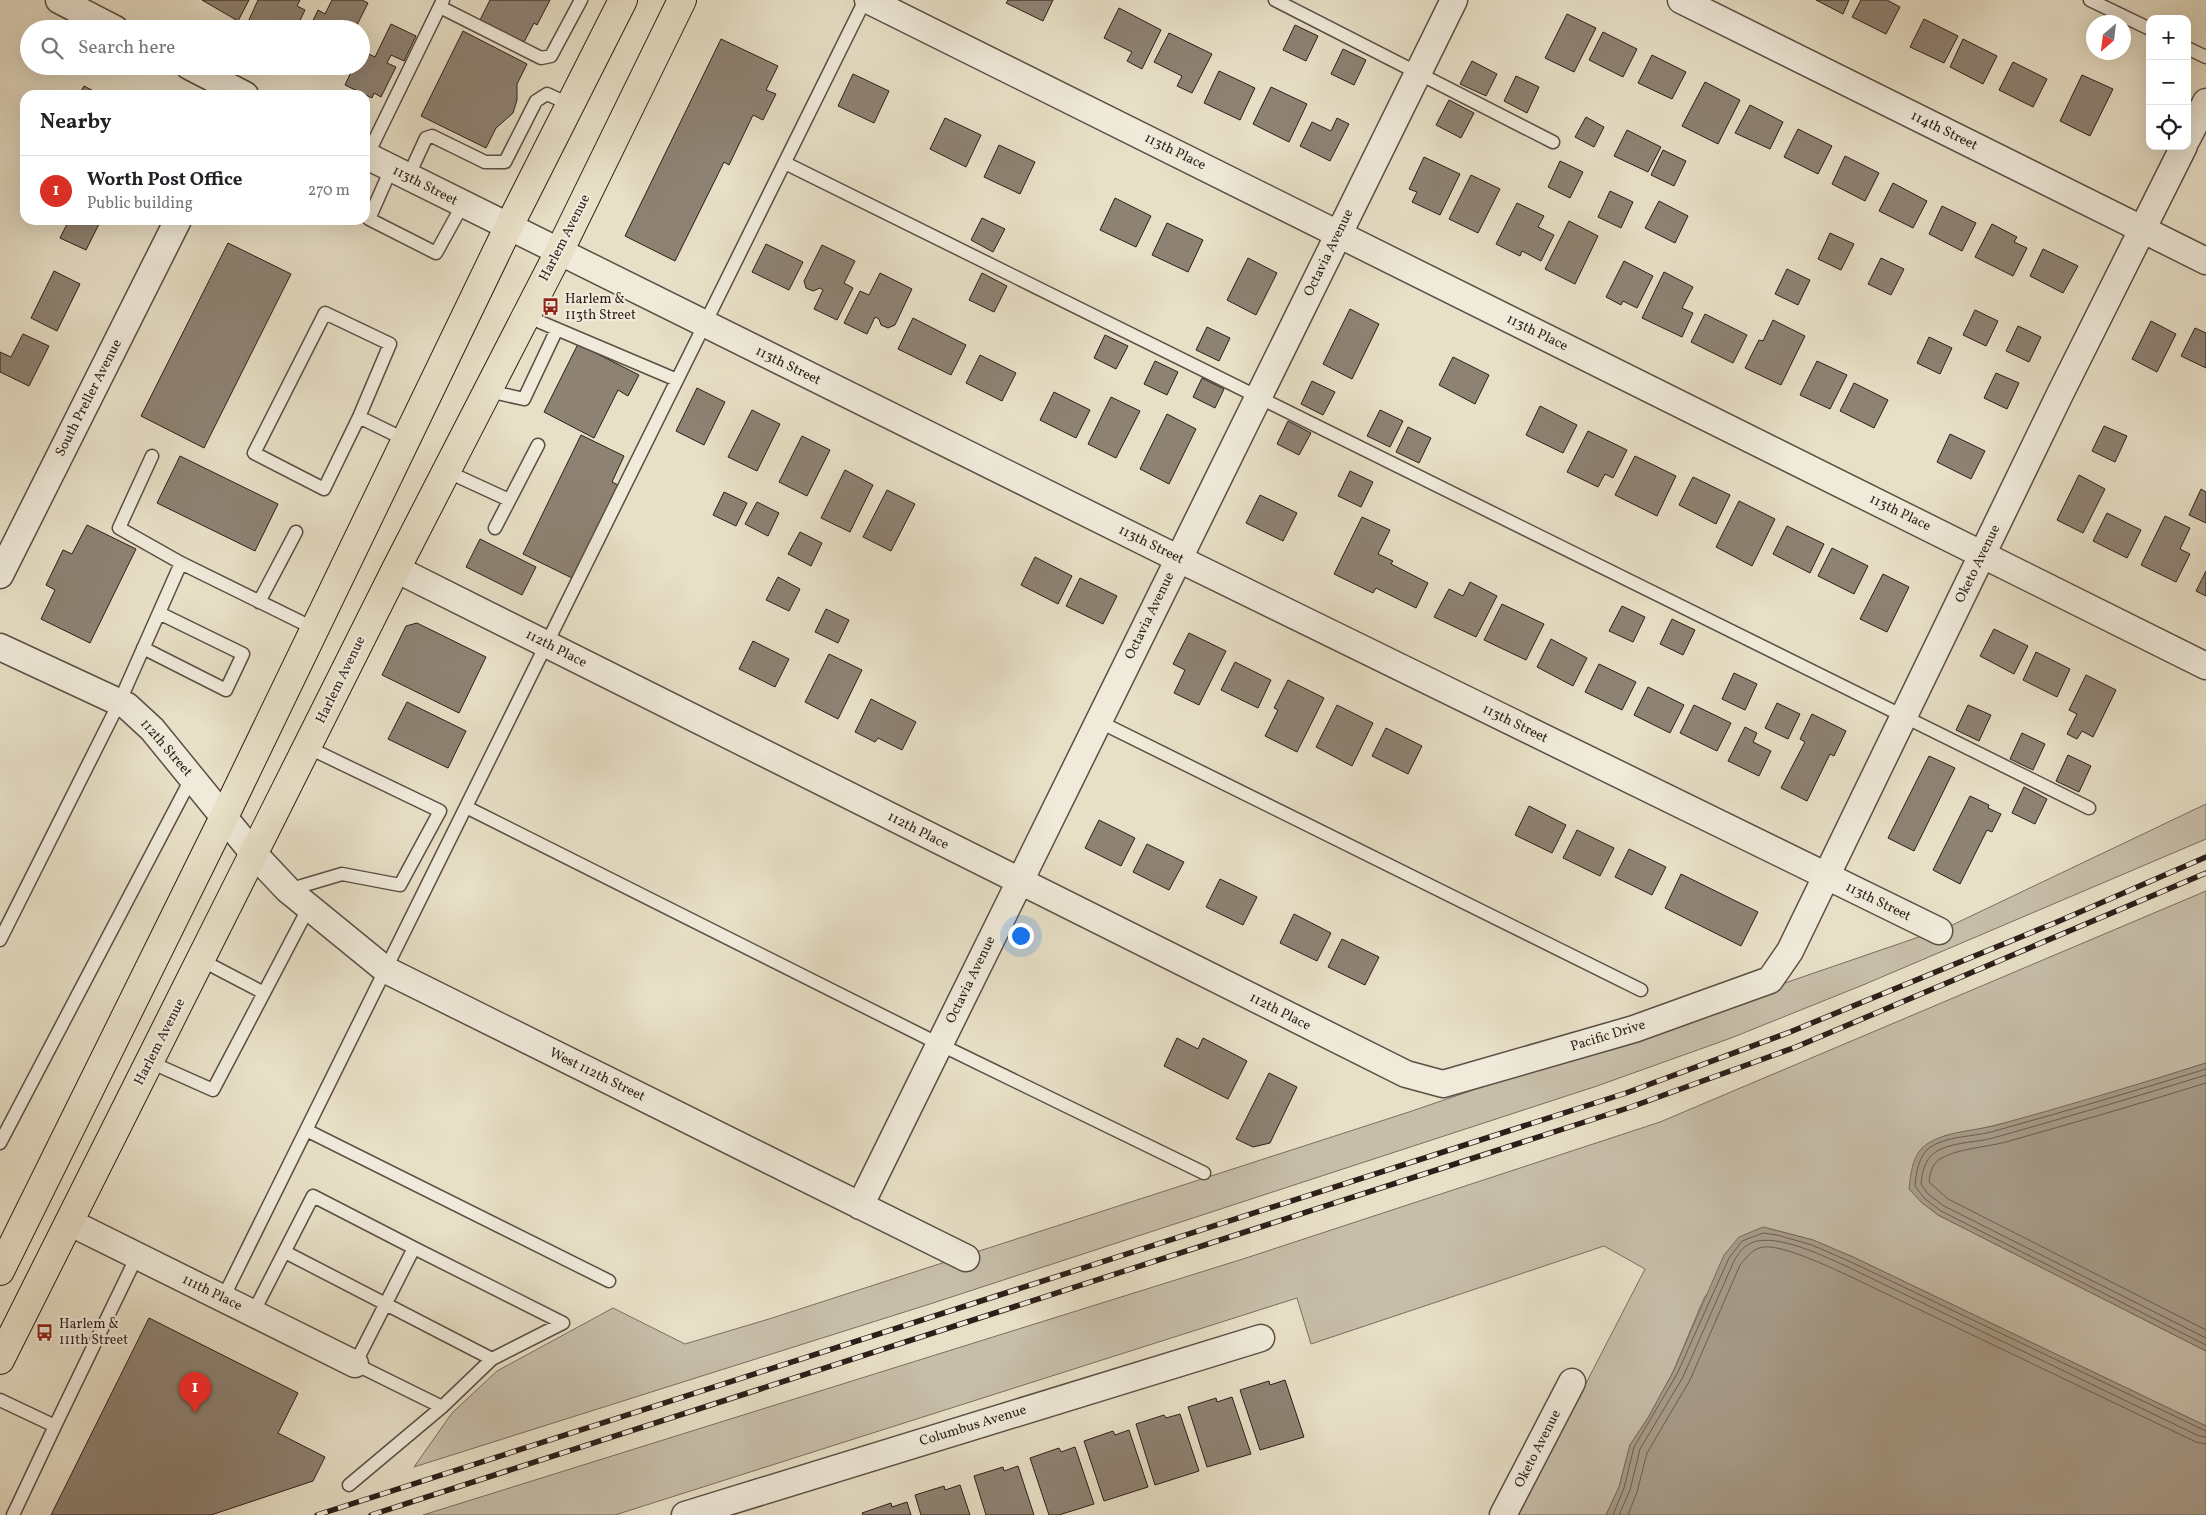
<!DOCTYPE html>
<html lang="en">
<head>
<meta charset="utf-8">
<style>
  :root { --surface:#fff; --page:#f6f6f6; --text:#202124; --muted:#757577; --line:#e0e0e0; --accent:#d93025 }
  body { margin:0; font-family:Vollkorn,serif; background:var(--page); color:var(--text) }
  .controls { position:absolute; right:15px; top:15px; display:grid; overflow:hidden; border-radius:10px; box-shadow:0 5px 20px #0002 }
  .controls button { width:45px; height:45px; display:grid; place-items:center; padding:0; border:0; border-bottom:1px solid var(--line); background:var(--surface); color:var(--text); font:25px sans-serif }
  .compass { position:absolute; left:2086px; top:15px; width:45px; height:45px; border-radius:50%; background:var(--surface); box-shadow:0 5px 20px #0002; rotate:208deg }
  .you { position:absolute; left:1020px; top:935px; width:18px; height:18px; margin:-12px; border:4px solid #fff; border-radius:50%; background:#1a73e8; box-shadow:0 0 0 8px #1a73e833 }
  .badge { display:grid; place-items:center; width:32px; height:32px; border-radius:50%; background:var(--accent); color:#fff; font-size:16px; font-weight:700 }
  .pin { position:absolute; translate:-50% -41px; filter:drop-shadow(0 1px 2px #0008) }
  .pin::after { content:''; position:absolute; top:26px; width:18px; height:15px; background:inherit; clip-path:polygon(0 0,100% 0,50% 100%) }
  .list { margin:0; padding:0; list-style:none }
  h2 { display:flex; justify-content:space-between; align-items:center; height:65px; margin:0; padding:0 20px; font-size:21px }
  h2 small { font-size:16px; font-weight:400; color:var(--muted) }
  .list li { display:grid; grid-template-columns:32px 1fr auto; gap:15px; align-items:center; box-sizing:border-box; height:70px; padding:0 20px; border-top:1px solid var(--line) }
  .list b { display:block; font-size:19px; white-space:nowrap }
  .list p { margin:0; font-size:16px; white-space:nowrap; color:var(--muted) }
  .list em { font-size:16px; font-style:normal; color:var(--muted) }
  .icon { flex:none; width:28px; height:28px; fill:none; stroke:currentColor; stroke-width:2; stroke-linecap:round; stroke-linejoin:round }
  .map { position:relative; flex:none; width:2206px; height:1515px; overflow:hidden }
  .search { position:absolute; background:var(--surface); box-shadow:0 5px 20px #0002; left:20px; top:20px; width:350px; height:55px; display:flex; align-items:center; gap:12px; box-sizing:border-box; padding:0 18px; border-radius:28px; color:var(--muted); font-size:19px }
  .panel { position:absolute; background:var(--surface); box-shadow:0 5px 20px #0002; left:20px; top:90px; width:350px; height:135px; border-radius:15px }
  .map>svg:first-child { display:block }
  .green { fill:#c7bea9; stroke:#7a6e61 }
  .water { fill:#a89d8b; stroke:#776a5d }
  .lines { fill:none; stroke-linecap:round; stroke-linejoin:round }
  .shore { stroke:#6a5e52; stroke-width:1 }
  .building { fill:#8e8273; stroke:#2d1e19 }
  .service-casing { stroke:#5c4e44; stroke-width:15 }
  .minor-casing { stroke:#5c4e44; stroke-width:29 }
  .primary-casing { stroke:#2d1e19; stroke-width:30 }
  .service { stroke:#efeada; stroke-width:12 }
  .minor { stroke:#efeada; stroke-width:26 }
  .primary { stroke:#e7dfc6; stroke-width:28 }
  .rail-casing { stroke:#2d1e19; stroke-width:5.5 }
  .rail { stroke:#efeada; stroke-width:4; stroke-dasharray:11; stroke-linecap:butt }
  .labels { text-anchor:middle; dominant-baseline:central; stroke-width:4.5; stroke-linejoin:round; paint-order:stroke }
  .street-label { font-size:14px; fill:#2d1e19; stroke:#efeada }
  .poi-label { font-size:14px; fill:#2d1e19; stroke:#efeada; text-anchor:start }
</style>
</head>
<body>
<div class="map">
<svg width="2206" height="1515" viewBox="0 0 2206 1515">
  <rect width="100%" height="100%" fill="#e7dfc6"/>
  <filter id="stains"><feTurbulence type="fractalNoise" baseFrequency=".004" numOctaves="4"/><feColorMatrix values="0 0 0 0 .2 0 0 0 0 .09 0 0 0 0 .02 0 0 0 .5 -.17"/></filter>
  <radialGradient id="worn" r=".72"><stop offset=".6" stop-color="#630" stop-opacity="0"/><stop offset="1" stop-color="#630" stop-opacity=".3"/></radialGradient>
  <path class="green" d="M2206,804V839L1863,985L1731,1038L1597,1086L933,1303L414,1467L452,1413L497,1371L613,1308L685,1344L769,1319L1409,1112L1948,927Z
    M2206,891V1063C2120,1090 2033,1120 1944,1136L1921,1202L1938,1215L2206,1351V1426L1853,1257L1813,1240L1763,1227L1704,1298L1673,1372L1648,1418L1630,1445L1619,1487L1606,1515H1518L1645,1269L1604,1246L1311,1344L1297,1298L615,1515H423L1246,1258L1660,1122Z"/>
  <path class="water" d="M2206,1063V1351L1938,1215L1921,1202L1909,1189C1911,1173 1912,1154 1927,1144C1946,1131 1975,1131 1997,1125C2067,1106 2136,1085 2206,1063Z
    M1763,1227L1813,1240L1853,1257L2206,1426V1515H1606L1619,1487L1630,1445L1648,1418L1673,1372L1724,1255L1739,1237Z"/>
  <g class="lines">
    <path class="shore" d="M2206,1069C2135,1091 2063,1112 1991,1132C1972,1137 1945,1136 1929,1148C1918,1158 1916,1173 1915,1186L1924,1198L1941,1211L2206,1345
      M2206,1075C2135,1097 2064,1118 1993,1138C1974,1143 1949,1142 1934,1153C1924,1161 1922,1173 1921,1184L1928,1194L1944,1206L2206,1338
      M2206,1083C2139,1104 2073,1123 2006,1142C1987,1147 1955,1149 1940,1159C1932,1164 1930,1173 1929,1182L1948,1199L2206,1330
      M1613,1515L1624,1488L1634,1447L1677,1374L1729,1258L1742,1241L1763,1233L1777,1235L1812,1245L1851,1262L2206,1431
      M1619,1515L1630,1490L1640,1449L1683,1377L1734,1261C1737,1256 1741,1249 1746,1246C1769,1228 1825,1257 1848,1267L2199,1436L2206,1437
      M1628,1515L1637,1492L1647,1453L1690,1380L1740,1265C1747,1257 1753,1248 1764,1247C1783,1245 1827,1266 1845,1274L2196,1442L2206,1444"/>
  </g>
  <path class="building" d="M202,0H249L238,21Z
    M258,0H300L297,6L305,10L296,29H257L259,27L248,22Z
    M332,0H362L368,3L355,29H309L318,10L325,14Z
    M490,0H550L537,25L534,23L524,42L480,20Z
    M1008,0H1053L1043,21L1006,3Z
    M1816,0H1849L1843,14Z
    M1861,0H1887L1900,7L1886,34L1852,17Z
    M1119,8L1161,30L1142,69L1127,61L1132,52L1104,38Z
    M1567,14L1596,28L1574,72L1545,58Z
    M1924,19L1958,36L1944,63L1910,47Z
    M391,24L416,36L404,61L391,55L387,63L396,67L381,97L374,93L372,98L345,85L354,66H361L362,51L375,57Z
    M1295,25L1318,36L1306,61L1283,50Z
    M463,31L527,64L517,84V100L513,113L496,128L486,148L421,116Z
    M1603,32L1637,49L1623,77L1589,60Z
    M1169,33L1212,54L1192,93L1177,86L1182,76L1154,62Z
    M721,39L778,66L766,90L776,94L763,120L753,115L729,165L724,162L675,261L625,236Z
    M1963,39L1997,56L1983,84L1950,67Z
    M1343,49L1366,60L1354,85L1331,74Z
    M1652,55L1686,72L1672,99L1638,83Z
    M1472,61L1497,74L1486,96L1460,84Z
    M2013,62L2047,79L2033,107L1999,90Z
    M1219,71L1255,88L1240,120L1204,103Z
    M853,74L889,91L874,123L838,106Z
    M2082,75L2113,89L2090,136L2060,121Z
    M1516,76L1539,87L1527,113L1504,101Z
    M1705,82L1740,100L1718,144L1682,126Z
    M84,86L101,95H79Z
    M1271,87L1307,104L1289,142L1253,124Z
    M1449,100L1474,113L1461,138L1436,125Z
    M1750,105L1783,122L1770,149L1735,133Z
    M1586,117L1604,127L1594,147L1575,137Z
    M945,118L981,135L966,167L930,149Z
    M1337,118L1349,124L1330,161L1300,146L1312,122L1331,131Z
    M1798,129L1832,146L1818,174L1784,157Z
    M1627,130L1661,147L1648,172L1614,156Z
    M999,145L1035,162L1020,194L984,177Z
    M1663,150L1686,161L1674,186L1651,175Z
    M1845,156L1879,173L1865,201L1832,184Z
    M1424,157L1460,174L1440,215L1412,202L1417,192L1409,189Z
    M1560,161L1583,172L1570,198L1548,187Z
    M1471,175L1500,189L1478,233L1449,219Z
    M1893,183L1927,201L1913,228L1879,211Z
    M1610,191L1633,202L1621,228L1598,217Z
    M1115,198L1151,216L1136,247L1100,230Z
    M1659,201L1688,216L1675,243L1645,228Z
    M1517,203L1544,216L1538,227L1554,235L1541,261L1522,251L1520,256L1496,244Z
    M1942,206L1976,223L1962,251L1929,234Z
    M982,218L1005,229L993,252L971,240Z
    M69,220H101L86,250L60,238Z
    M1569,221L1598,236L1575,284L1545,269Z
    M1167,223L1203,240L1188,272L1152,255Z
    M1992,224L2017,237L2014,242L2027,248L2013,276L1975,257Z
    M1830,233L1854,244L1841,270L1818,259Z
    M228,243L291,274L204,448L141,416Z
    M766,244L803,262L789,290L752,272Z
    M822,245L855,261L844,283L853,288L837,320L814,309L823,290L820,288L813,291L806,288L804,281Z
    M2043,249L2078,266L2063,293L2030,276Z
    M1248,258L1277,273L1256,315L1227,300Z
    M1881,258L1904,269L1891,295L1868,284Z
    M1624,261L1653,276L1637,308L1623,301L1621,305L1606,297Z
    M1787,269L1810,280L1798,305L1775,294Z
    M54,271L80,284L57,331L31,318Z
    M1664,272L1693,287L1682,308L1693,313L1682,337L1642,318Z
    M880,273L912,289L895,325L888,328L881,325L879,319L875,317L867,334L844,323L860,291L869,295Z
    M982,273L1007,286L994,312L969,300Z
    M1350,309L1379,324L1352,379L1323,364Z
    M1975,310L1998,321L1986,346L1963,335Z
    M1705,314L1747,335L1733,363L1691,342Z
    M913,318L966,345L951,375L898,349Z
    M1773,320L1805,336L1781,385L1745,368L1759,340L1763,341Z
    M2151,321L2176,334L2157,372L2132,359Z
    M2018,326L2041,337L2029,362L2006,351Z
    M1207,327L1230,338L1219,361L1196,350Z
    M2195,328L2206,333V368L2181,356Z
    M23,334L49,346L29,386L0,372V352L11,357Z
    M1105,335L1128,346L1116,369L1094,358Z
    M1929,337L1952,348L1940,374L1917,363Z
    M578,344L639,375L628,396L618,390L594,438L544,412Z
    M980,355L1016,373L1002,401L966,383Z
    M1453,357L1489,375L1475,404L1439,385Z
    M1155,361L1178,372L1167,395L1144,384Z
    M1817,361L1847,375L1830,409L1800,395Z
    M1996,373L2019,383L2007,409L1984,398Z
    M1202,378L1224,389L1215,408L1193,397Z
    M1312,381L1335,392L1323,415L1301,404Z
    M1854,383L1888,400L1874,428L1840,411Z
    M697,388L725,402L704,445L676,431Z
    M1054,392L1090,410L1076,438L1040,420Z
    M1111,397L1140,411L1116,458L1088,444Z
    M1540,406L1577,425L1563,453L1526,435Z
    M752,410L780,424L757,471L728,457Z
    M1380,410L1403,421L1390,447L1367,436Z
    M1167,414L1196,429L1169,484L1140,469Z
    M1288,421L1311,433L1299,455L1277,444Z
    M2104,426L2127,436L2115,462L2092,451Z
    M1408,427L1431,438L1419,463L1396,452Z
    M1588,431L1627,450L1613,478L1605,474L1598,487L1567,472Z
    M1950,434L1985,451L1971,479L1937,462Z
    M581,435L624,456L612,482L618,485L572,578L523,554Z
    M802,436L830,450L807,496L779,482Z
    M180,456L278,504L255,551L157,503Z
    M1635,456L1676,476L1657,516L1615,495Z
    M845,470L873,485L850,532L821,518Z
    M1350,471L1373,482L1361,507L1338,496Z
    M2079,475L2105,489L2083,533L2057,520Z
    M1693,477L1730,495L1716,524L1679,505Z
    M2201,489L2206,492V523L2189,515Z
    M887,490L915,504L891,551L863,537Z
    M724,492L747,503L736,526L713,515Z
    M1260,495L1297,513L1283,541L1246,523Z
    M1739,501L1775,519L1752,566L1716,547Z
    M757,502L779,513L768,536L745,524Z
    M2107,513L2141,530L2127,558L2093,541Z
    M2165,516L2190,528L2180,549L2190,554L2176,582L2141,565Z
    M1362,517L1390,530L1378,554L1393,561L1391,564L1428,583L1416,608L1376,588L1373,593L1334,574Z
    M87,525L136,549L90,643L41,619L55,590L46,585L63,550L72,554Z
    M1787,526L1824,544L1810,573L1773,554Z
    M800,532L822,543L811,566L788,554Z
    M480,539L536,567L522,595L466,567Z
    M1832,548L1868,566L1854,594L1818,576Z
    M1035,557L1072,576L1058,604L1021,585Z
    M2206,571V596L2196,591Z
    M1883,574L1909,587L1887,632L1860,619Z
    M778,577L800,589L789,611L766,600Z
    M1080,578L1117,596L1103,624L1066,606Z
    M1470,582L1497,596L1476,637L1434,617L1449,589L1463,596Z
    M1502,604L1544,624L1526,660L1484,640Z
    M1622,606L1645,617L1633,642L1609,631Z
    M826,609L849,620L838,643L815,632Z
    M1672,619L1695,630L1683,655L1660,644Z
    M417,623L486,657L459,713L382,675L406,626Z
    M1994,629L2028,646L2014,674L1980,656Z
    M1189,633L1226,651L1199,705L1174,693L1185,670L1173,664Z
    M1551,639L1587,658L1573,686L1537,667Z
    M753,641L789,659L775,687L739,669Z
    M2036,652L2070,669L2057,697L2023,680Z
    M829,654L862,670L838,719L805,702Z
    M1235,662L1271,680L1258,708L1221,690Z
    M1599,664L1636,682L1622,710L1585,692Z
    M1734,673L1757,684L1745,710L1722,699Z
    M2086,675L2116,690L2093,737L2082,731L2077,739L2067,734L2077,714L2069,710Z
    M1288,680L1324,698L1297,752L1265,736L1278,710L1274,708Z
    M1648,687L1684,705L1670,733L1634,715Z
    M871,699L916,722L902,750L878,738L875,742L855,732Z
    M407,702L466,731L448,768L388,739Z
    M1777,703L1800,714L1788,739L1765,728Z
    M1337,705L1373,723L1352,766L1316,747Z
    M1694,705L1731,723L1717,751L1680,733Z
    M1968,705L1991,715L1979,741L1956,730Z
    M1812,714L1846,731L1834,756L1830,754L1807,801L1781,788L1805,742L1800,739Z
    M1745,727L1757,733L1753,742L1771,751L1759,776L1728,761Z
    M1386,728L1422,746L1408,774L1372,756Z
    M2022,733L2045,744L2033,770L2010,759Z
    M2068,755L2091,766L2079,792L2056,781Z
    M1929,756L1955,768L1914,851L1888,838Z
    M2024,787L2047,799L2035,824L2012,813Z
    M1970,796L1989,805L1988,808L2001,814L1992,832L1987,830L1960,884L1933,870Z
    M1529,806L1566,825L1552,853L1515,835Z
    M1099,820L1135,838L1121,866L1085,848Z
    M1577,830L1614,848L1600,876L1563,858Z
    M1147,844L1184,862L1169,890L1133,872Z
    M1629,849L1666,867L1652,895L1615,877Z
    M1681,874L1758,912L1741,946L1665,908Z
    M1220,879L1257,897L1243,925L1206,907Z
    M1294,914L1331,933L1317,961L1280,943Z
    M1342,939L1379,957L1365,985L1328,967Z
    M1177,1038L1198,1049L1203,1038L1247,1061L1228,1099L1164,1066Z
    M1269,1073L1297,1087L1270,1143L1253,1147L1236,1139Z
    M149,1318L298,1393L278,1433L325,1457L313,1481L211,1515H51Z
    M1285,1380L1304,1437L1260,1450L1240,1390L1269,1381L1270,1385Z
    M1232,1397L1251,1454L1207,1467L1188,1407L1216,1398L1217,1402Z
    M1180,1414L1199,1471L1155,1485L1136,1424L1164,1415L1166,1418Z
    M1129,1430L1148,1487L1104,1501L1084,1441L1113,1431L1115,1435Z
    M1075,1447L1094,1504L1059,1515H1049L1030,1458L1059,1448L1061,1452Z
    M1018,1466L1034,1515H986L974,1476L1003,1467L1004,1471Z
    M960,1485L970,1515H921L915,1495L944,1486L945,1490Z
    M907,1502L911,1515H863L862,1513L891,1503L892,1507Z"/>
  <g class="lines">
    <defs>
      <path id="service" d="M1275,0L1553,142
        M2090,0L2150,29
        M440,7L541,58L551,56L581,0
        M2187,48L2206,57
        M367,156L443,0
        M785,163L2089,808
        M391,169L369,219L436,253L463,204
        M408,177L426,138L432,136L485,162H505L536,101L547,94L569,104
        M526,316L677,380
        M488,391L524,399L557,329
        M359,417L390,344L325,313L254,453L324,489L359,417L406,440
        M152,456L119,528L181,563L315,629
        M446,471L509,500
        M495,528L538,445
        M259,602L296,532
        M143,648L226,690L243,654L159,613
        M1098,721L1641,990
        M466,807L939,1044L1204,1173
        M288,890L342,874L400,885L440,811L307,747
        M0,940L119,703L181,563
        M201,960L264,993
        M150,1062L213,1090L309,907
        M306,1130L609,1281
        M0,1143L192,777
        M285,1252L492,1359L563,1323L414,1248
        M223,1298L865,0
        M253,1313L313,1196L414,1248L355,1364L442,1407L492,1359
        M0,1400L55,1426L137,1256
        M349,1485L442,1407
        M13,1515L55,1426"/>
      <path id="minor" d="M59,0L115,29
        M868,0L2206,666
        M1681,0L2206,261
        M189,66L245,95
        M2187,139L2206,102
        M365,155L1179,559L1939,931
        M396,569L1406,1074L1443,1084L1634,1029L1770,980L1790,951L2060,394L2184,146
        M0,575L178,220
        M0,647L127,706L152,729L254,854L288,890L386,970L966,1258
        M860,1206L1454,0
        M69,1222L355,1364
        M685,1515L1261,1338
        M1503,1515L1572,1382"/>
      <path id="primary" d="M0,1271L224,817L508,228L623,0
        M0,1360L396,569L559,252L682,0"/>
    </defs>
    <use href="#service" class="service-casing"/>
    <use href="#minor" class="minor-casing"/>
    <use href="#primary" class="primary-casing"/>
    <use href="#service" class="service"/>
    <use href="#minor" class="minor"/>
    <use href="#primary" class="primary"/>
    <defs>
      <path id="rail" d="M317,1515L1626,1093L1790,1032L2057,922L2206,857
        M371,1515L1631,1107L1796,1047L2206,873"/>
    </defs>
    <use href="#rail" class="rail-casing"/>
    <use href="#rail" class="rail"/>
  </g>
  <defs>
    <symbol id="bus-bare" viewBox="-9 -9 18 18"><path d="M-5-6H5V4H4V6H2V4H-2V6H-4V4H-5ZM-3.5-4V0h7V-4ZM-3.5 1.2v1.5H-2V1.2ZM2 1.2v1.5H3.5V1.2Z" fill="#8f2418" stroke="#efeada" stroke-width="2.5" paint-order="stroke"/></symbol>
  </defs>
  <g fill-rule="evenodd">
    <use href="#bus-bare" x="538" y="294" width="25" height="25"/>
    <use href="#bus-bare" x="32" y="1320" width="25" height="25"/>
  </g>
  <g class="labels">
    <g class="street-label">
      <text transform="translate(1944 131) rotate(26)">114th Street</text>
      <text transform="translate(1175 152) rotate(26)">113th Place</text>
      <text transform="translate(425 186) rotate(27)">113th Street</text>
      <text transform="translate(565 238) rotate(-63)">Harlem Avenue</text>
      <text transform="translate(1329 253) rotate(-64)">Octavia Avenue</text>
      <text transform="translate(1537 333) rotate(26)">113th Place</text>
      <text transform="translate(788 366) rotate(26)">113th Street</text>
      <text transform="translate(89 398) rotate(-63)">South Preller Avenue</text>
      <text transform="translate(1900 513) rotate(26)">113th Place</text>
      <text transform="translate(1151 545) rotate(26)">113th Street</text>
      <text transform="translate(1978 564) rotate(-64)">Oketo Avenue</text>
      <text transform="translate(1150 616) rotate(-64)">Octavia Avenue</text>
      <text transform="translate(556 649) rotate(27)">112th Place</text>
      <text transform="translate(341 680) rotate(-64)">Harlem Avenue</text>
      <text transform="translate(1515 724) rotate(26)">113th Street</text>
      <text transform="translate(166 748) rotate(49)">112th Street</text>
      <text transform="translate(918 831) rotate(27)">112th Place</text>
      <text transform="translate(1878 902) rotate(26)">113th Street</text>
      <text transform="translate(971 980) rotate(-64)">Octavia Avenue</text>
      <text transform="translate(1280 1012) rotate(27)">112th Place</text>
      <text transform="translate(1608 1036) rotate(-17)">Pacific Drive</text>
      <text transform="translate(160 1042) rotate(-63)">Harlem Avenue</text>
      <text transform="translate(597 1075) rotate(26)">West 112th Street</text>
      <text transform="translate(212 1293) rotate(26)">111th Place</text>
      <text transform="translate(973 1426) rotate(-17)">Columbus Avenue</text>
      <text transform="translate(1538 1449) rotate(-63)">Oketo Avenue</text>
    </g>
    <g class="poi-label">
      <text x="565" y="299">Harlem &amp;<tspan x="565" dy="16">113th Street</tspan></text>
      <text x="59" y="1324">Harlem &amp;<tspan x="59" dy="16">111th Street</tspan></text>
    </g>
  </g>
  <rect width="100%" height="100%" filter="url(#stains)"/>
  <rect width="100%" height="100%" fill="url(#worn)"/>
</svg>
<div class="controls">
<button>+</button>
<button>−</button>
<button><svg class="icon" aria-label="locate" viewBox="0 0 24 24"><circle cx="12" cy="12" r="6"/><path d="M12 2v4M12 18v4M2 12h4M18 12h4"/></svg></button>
</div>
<svg class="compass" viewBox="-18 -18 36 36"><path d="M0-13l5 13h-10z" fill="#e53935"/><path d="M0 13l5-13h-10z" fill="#757577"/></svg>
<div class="you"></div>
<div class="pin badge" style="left:195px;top:1413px">1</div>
<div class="search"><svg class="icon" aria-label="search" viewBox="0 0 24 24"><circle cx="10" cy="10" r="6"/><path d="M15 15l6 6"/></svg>Search here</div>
<section class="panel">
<h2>Nearby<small></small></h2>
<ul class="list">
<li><span class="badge">1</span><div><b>Worth Post Office</b><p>Public building</p></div><em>270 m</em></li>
</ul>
</section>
</div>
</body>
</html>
